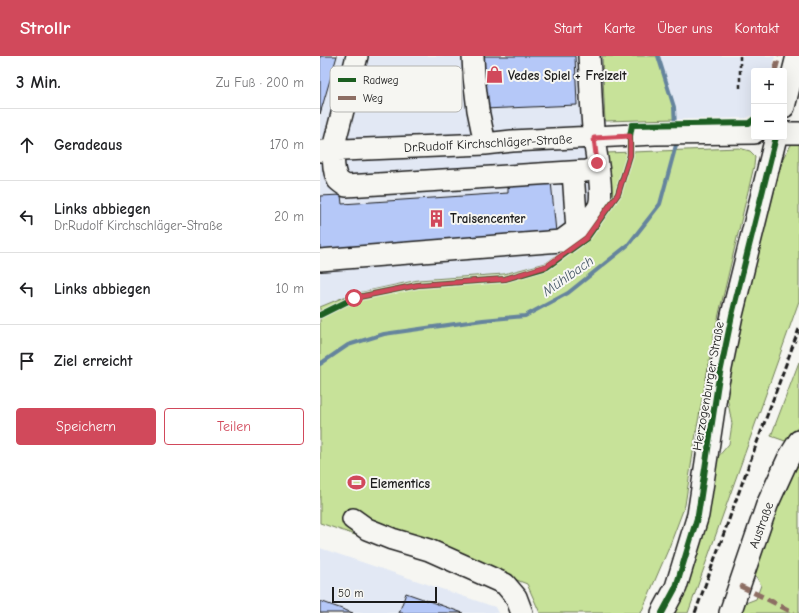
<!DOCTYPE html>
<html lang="de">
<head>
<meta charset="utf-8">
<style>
  :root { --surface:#fff; --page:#f6f6f6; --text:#202124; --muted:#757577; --line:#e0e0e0; --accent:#d1495b }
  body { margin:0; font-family:"Comic Neue",sans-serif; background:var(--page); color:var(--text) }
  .controls { position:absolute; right:12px; top:12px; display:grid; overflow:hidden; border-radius:4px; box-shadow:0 4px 16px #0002 }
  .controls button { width:36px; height:36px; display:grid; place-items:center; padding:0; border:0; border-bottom:1px solid var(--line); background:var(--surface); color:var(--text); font:20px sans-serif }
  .scale { position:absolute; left:12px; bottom:10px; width:105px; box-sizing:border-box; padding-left:4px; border:2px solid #1c1c1c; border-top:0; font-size:11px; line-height:14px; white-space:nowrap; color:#1c1c1c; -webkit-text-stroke:3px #f6f6f2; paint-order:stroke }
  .stop { position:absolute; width:12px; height:12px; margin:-9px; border:3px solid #d1495b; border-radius:50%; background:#fff }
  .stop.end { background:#d1495b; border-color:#fff; box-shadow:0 1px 4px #0008 }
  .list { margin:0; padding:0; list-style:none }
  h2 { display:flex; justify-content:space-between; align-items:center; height:52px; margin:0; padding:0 16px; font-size:17px }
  h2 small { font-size:13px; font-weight:400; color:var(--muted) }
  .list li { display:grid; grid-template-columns:26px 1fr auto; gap:12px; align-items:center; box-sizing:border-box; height:72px; padding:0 16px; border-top:1px solid var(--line) }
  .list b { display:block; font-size:15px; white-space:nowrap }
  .list p { margin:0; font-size:13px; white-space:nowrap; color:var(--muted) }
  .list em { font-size:13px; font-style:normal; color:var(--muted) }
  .actions { display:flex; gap:8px; padding:12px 16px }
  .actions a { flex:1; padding:9px 0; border:1px solid var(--accent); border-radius:4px; text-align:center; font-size:14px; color:var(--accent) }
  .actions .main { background:var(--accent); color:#fff }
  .icon { flex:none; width:22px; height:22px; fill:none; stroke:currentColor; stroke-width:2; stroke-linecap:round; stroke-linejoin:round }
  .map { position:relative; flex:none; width:479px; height:557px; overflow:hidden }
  header { display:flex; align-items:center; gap:24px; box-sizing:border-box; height:56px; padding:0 20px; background:var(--accent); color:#fff }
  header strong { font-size:19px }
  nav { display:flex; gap:22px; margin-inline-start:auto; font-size:14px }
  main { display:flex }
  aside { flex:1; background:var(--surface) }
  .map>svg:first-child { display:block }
  .built { fill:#e2e8f4 }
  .green { fill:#c7e299; stroke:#727f5a }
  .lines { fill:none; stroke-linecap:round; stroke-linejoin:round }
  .stream { stroke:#65849d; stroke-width:4 }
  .building { fill:#b5c8f8; stroke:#1c1c1c }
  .minor-casing { stroke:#1c1c1c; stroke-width:24 }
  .path { stroke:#1c1c1c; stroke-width:2.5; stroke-dasharray:4 3; stroke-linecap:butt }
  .minor { stroke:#f6f6f2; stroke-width:21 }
  .rail { stroke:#1c1c1c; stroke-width:3; stroke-dasharray:6 3; stroke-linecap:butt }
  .quiet { stroke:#8d6e63; stroke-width:5; stroke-dasharray:10 5; stroke-linecap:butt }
  .cycleway-casing { stroke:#f6f6f2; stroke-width:8 }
  .cycleway { stroke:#1b5e20; stroke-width:6 }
  .route { stroke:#d1495b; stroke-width:5 }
  .labels { text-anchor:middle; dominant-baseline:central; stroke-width:4; stroke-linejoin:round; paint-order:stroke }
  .poi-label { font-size:13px; font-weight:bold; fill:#1c1c1c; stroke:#f6f6f2; text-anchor:start }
  .street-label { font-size:13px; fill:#1c1c1c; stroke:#f6f6f2 }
  .water-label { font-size:14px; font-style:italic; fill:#475967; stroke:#f6f6f2 }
  .key { fill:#f6f6f2; stroke:#b5b5b2; stroke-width:1 }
  .key-label { font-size:11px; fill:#1c1c1c }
</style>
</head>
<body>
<header>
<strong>Strollr</strong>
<nav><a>Start</a><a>Karte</a><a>Über uns</a><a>Kontakt</a></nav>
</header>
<main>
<aside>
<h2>3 Min.<small>Zu Fuß · 200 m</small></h2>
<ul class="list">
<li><svg class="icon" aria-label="ahead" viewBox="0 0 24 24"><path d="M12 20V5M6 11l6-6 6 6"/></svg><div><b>Geradeaus</b></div><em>170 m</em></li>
<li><svg class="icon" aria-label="left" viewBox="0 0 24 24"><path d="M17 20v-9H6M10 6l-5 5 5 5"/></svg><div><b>Links abbiegen</b><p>Dr.Rudolf Kirchschläger-Straße</p></div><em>20 m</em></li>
<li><svg class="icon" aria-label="left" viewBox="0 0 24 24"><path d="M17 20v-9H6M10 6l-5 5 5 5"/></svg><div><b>Links abbiegen</b></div><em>10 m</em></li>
<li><svg class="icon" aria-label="arrive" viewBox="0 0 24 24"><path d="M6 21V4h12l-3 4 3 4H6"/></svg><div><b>Ziel erreicht</b></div></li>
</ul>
<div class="actions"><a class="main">Speichern</a><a>Teilen</a></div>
</aside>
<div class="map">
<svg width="479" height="557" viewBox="0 0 479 557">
  <rect width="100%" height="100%" fill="#f6f6f2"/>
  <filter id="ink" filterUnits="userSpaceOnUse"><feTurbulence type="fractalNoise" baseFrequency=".025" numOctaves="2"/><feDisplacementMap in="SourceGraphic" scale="8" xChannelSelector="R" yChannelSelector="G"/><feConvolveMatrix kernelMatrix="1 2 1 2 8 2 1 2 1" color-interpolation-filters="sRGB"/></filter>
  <g filter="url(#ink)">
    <path class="built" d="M0,0H455L452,15H434V59L426,62L285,65L288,136L264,179L226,207L184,218L98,224L29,239L0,251Z
      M0,492L175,551L178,557H0Z"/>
    <path class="green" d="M282,0H338L354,51L355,63L285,65Z
      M479,85V245L368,557H349L397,402L409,388L412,368L407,341L416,289L453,132L464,100L473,86Z
      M419,92L430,95L435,100L434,110L394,279L377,371L365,449L348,494L321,557H220L207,528L48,465L41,481L0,467V251L29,239L98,224L184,218L226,207L264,179L286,97Z
      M479,306V369L468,386L451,380Z
      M479,408V557H419L423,548L436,543L441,529L434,517L438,497L470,423Z"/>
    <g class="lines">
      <path class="stream" d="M338,0L354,51L355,71
        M0,308L28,289L64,278L163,264L205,260L248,237L308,189L340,148L356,89V84"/>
    </g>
    <path class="building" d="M0,0H17L0,58Z
      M162,0H255L257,49L164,53Z
      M231,125L236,176L0,193V140L21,139L22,148L188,137V128Z
      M86,537L143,557H79Z
      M0,545L33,557H0Z"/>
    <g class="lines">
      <defs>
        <path id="minor" d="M37,0L15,85C13,96 12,114 18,124C20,126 23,128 26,130L266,115L274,112L277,107
          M153,0L154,21L158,54L165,88
          M464,51L477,0
          M464,77H479
          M0,95L165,88L192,85L335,78L434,77
          M253,116L257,174
          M0,204L241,185C251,178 274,161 279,150C284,136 276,99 274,83C271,55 271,28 269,0
          M33,463L47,473L72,483L109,494L185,528L196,541L202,557
          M342,557L356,531L378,459L398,327L412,259L456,81
          M410,557L447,449L468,403L479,385"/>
      </defs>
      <use href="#minor" class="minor-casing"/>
      <path class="path" d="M420,0V34"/>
      <use href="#minor" class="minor"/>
      <path class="rail" d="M375,557L428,411L479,273"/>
      <path class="quiet" d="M455,15L459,0
        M420,530L447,543L474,557"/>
      <defs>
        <path id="cycleway" d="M0,259L34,242L98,229L185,223L227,211L267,182L298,138L310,99V80L312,69L429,67L434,63
          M342,557L356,531L378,459L398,327L412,259L456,81"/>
      </defs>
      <use href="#cycleway" class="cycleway-casing"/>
      <use href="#cycleway" class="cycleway"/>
    </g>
  </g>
  <g class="lines" filter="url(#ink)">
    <path class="route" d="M34,242L98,229L185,223L227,210L266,182L298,138L310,99V80L274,82L277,107"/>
  </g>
  <defs>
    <symbol id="shop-bare" viewBox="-9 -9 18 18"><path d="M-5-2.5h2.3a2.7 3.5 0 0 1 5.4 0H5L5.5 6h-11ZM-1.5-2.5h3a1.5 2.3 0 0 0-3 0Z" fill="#d1495b" stroke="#f6f6f2" stroke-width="2.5" paint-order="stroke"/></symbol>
    <symbol id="building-bare" viewBox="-9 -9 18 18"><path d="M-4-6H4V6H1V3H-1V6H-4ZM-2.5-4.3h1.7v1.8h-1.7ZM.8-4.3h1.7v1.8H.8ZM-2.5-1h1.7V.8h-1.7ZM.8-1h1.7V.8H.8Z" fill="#d1495b" stroke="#f6f6f2" stroke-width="2.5" paint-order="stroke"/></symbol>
    <symbol id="stadium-bare" viewBox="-9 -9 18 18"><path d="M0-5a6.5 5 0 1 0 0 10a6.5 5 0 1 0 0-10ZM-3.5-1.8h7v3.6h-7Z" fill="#d1495b" stroke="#f6f6f2" stroke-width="2.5" paint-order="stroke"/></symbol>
  </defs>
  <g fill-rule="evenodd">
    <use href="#shop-bare" x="162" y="6" width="25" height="25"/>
    <use href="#building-bare" x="104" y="150" width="25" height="25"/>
    <use href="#stadium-bare" x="24" y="414" width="25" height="25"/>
  </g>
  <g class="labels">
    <g class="poi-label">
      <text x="188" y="19">Vedes Spiel + Freizeit</text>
      <text x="130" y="162">Traisencenter</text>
      <text x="50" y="427">Elementics</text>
    </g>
    <g class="street-label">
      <text transform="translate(168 87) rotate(-3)">Dr.Rudolf Kirchschläger-Straße</text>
      <text transform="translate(388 330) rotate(-80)">Herzogenburger Straße</text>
      <text transform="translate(441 469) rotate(-70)">Austraße</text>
    </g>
    <g class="water-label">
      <text transform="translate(248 220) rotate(-35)">Mühlbach</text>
    </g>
  </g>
  <rect x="10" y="10" width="132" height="46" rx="6" class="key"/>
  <rect x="18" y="22" width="18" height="4" fill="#1b5e20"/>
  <rect x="18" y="40" width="18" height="4" fill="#8d6e63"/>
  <g class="key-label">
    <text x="43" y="28">Radweg</text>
    <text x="43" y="46">Weg</text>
  </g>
</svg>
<div class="controls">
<button>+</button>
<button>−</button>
</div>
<div class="scale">50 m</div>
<div class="stop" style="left:34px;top:242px"></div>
<div class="stop end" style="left:277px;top:107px"></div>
</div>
</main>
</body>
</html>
